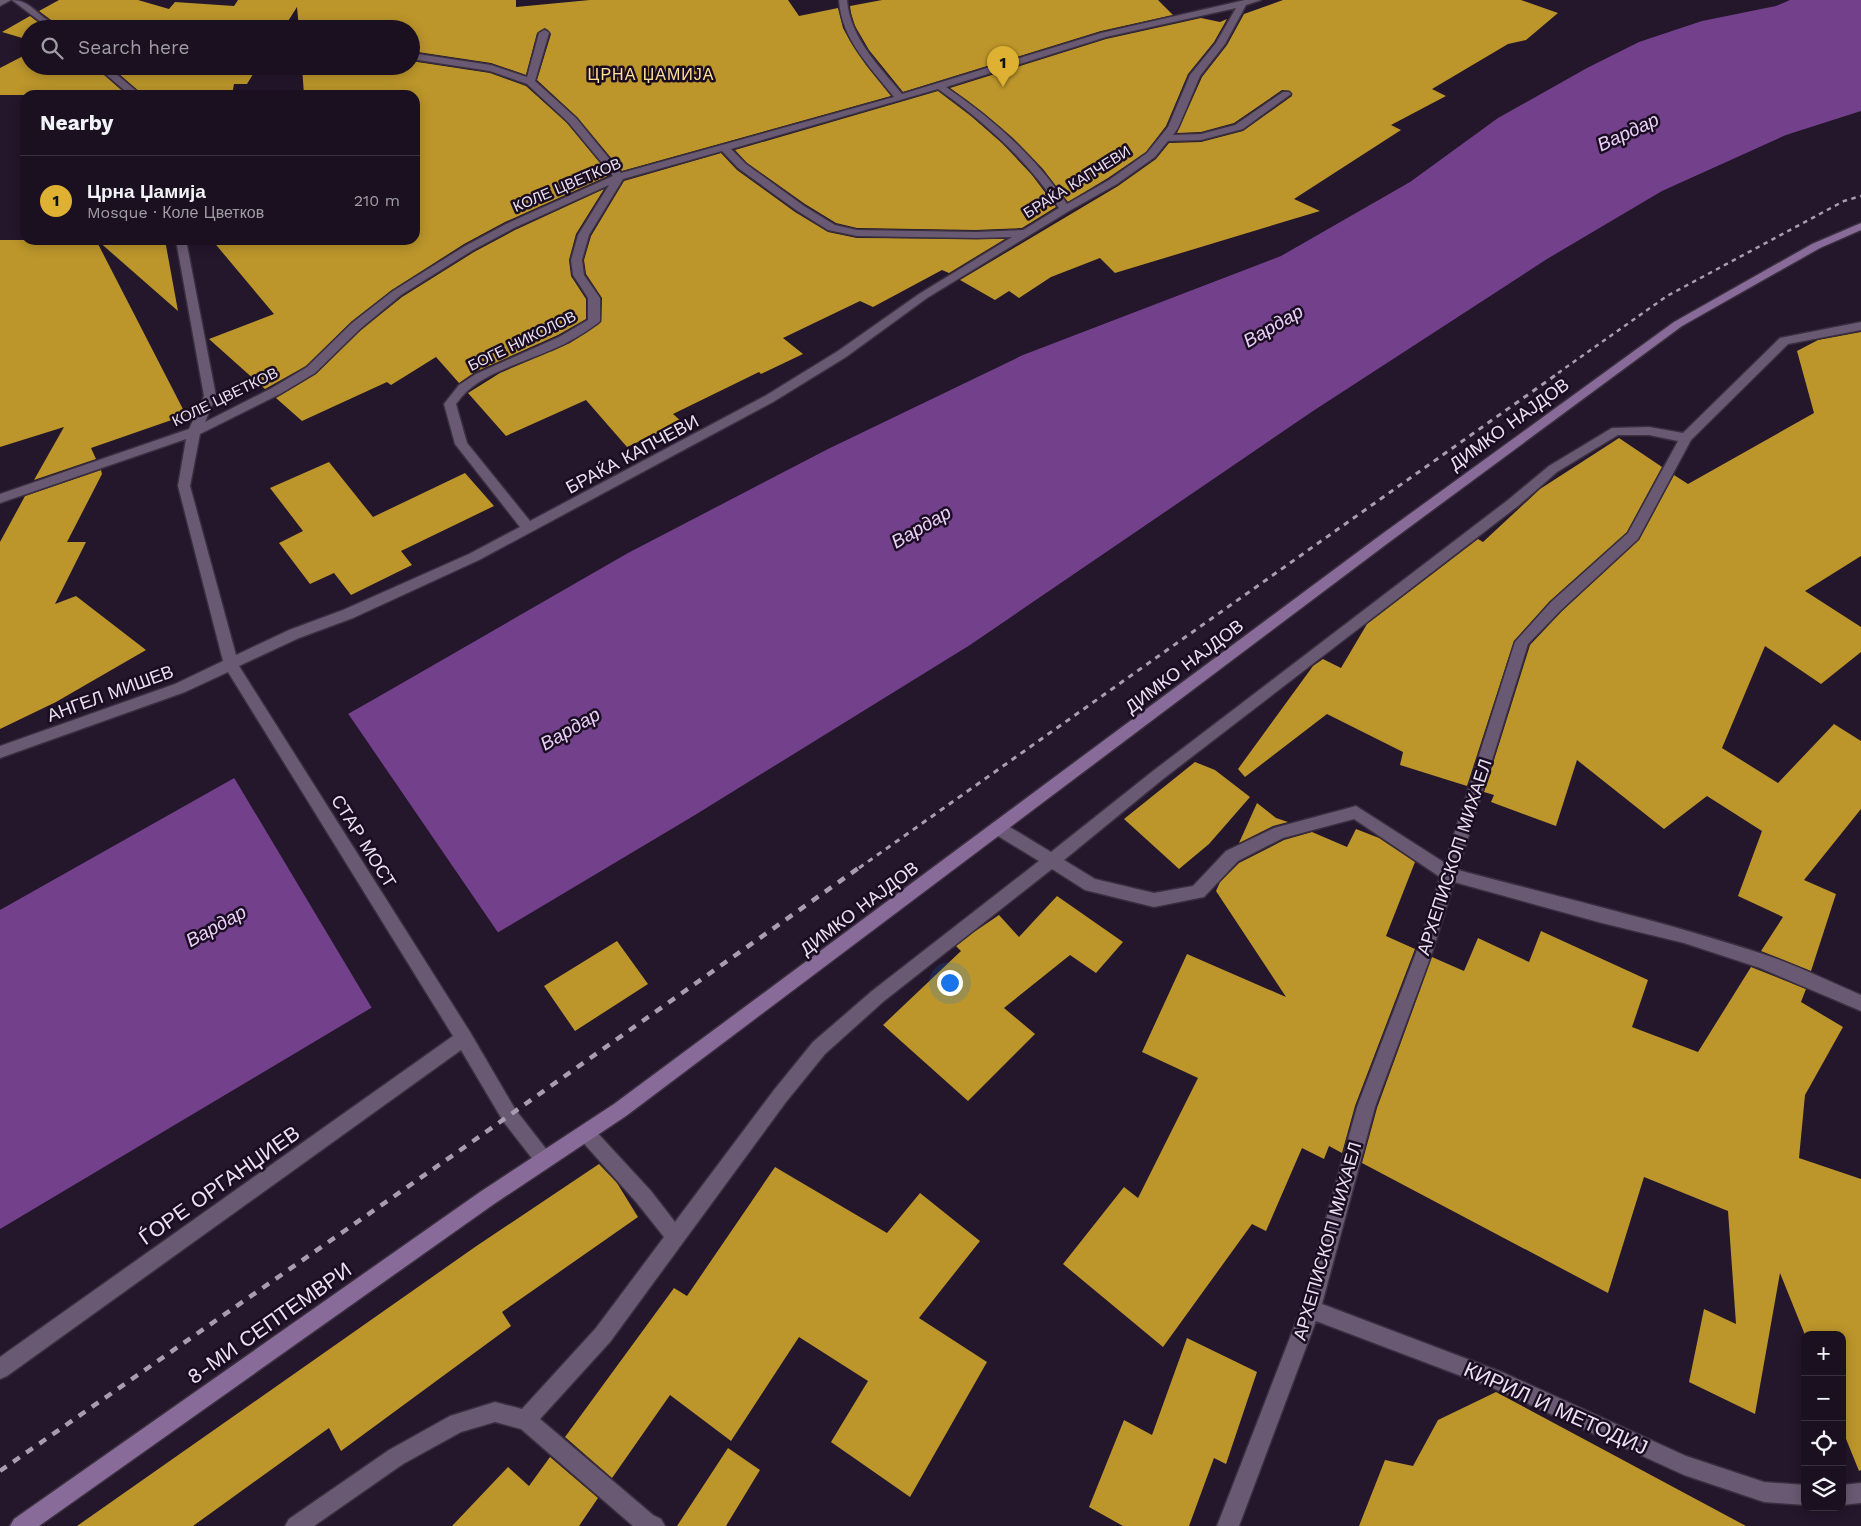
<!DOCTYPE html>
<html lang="en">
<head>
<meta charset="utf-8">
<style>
  :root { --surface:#1b1020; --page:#241929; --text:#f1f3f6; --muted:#a09da5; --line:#39303e; --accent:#deb133 }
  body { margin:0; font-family:"Work Sans",sans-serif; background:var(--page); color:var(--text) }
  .controls { position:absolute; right:15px; bottom:15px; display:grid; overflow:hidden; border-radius:10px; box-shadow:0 2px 12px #0003 }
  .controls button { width:45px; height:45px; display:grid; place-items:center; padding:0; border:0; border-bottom:1px solid var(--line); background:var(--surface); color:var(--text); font:25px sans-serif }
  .you { position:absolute; left:949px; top:982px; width:18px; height:18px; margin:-12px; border:4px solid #fff; border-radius:50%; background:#1a73e8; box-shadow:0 0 0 8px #1a73e833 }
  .badge { display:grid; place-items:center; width:32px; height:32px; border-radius:50%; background:var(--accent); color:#111; font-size:16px; font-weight:700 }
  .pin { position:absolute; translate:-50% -41px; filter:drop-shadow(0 1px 2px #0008) }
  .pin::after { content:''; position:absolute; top:26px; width:18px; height:15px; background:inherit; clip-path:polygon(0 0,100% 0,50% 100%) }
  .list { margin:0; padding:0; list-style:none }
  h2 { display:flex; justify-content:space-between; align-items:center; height:65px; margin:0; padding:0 20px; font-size:21px }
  h2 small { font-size:16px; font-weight:400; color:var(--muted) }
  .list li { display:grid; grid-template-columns:32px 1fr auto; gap:15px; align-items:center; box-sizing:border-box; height:90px; padding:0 20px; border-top:1px solid var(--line) }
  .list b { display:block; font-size:19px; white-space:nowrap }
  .list p { margin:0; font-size:16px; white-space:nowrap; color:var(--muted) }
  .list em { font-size:16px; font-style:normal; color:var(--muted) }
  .icon { flex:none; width:28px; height:28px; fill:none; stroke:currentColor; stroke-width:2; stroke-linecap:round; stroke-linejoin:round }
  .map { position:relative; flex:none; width:1861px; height:1526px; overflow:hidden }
  .search { position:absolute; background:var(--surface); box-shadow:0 2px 12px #0003; left:20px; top:20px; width:400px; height:55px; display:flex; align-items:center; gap:12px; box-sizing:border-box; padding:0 18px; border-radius:28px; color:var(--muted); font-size:19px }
  .panel { position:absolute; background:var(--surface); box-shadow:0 2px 12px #0003; left:20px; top:90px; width:400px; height:155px; border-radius:15px }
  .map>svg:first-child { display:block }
  .water { fill:#73418c }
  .pier { fill:#24162b }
  .building { fill:#bc962b }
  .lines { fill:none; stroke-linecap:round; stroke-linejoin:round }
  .street-casing { stroke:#392f3f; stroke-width:3 }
  .secondary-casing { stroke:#392f3f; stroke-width:3 }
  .street { fill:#695972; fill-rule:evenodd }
  .secondary { fill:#886b98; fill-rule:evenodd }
  .rail-far2 { stroke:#a89dae; stroke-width:2.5; stroke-dasharray:4.5 4.5; stroke-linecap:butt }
  .rail-far1 { stroke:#a89dae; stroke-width:3; stroke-dasharray:5.5 5.5; stroke-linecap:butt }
  .rail { stroke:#a89dae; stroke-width:4.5; stroke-dasharray:8 8; stroke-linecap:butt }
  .labels { text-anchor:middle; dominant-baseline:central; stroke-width:5; stroke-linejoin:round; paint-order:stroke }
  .far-street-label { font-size:15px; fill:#eae1f0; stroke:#1a0d21 }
  .far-neighbourhood-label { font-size:16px; letter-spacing:1px; fill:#ffe094; stroke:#1a0d21 }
  .street-label { font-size:18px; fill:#eae1f0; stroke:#1a0d21 }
  .water-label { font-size:19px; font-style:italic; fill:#ead0f9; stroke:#1a0d21 }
  .near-street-label { font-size:21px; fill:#eae1f0; stroke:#1a0d21 }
</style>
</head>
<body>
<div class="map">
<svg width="1861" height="1526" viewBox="0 0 1861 1526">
  <rect width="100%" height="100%" fill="#24162b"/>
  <path class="water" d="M1790,0H1861V111L1786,135L1662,191L1547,259L1313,411L970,645L695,815L0,1229V910L371,701L628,553L828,449L1023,355L1281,256L1410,182L1498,118L1587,68L1639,42L1702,21L1776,6Z"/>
  <path class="pier" d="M347,712L499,934L373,1010L233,776Z"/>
  <path class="building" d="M59,0H138L169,9L175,2L234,6L238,0H516V7L590,0H788L799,16L838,8L843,28L850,41L866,65L891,96L622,171L577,117L537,80L551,34L545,28L537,33L526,75L491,63L411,51V29H299L297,7L283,29H81L75,25L51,20L39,11Z
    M882,0H1158L1173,15L1101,31L903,92L869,50L855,26L851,13L850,6Z
    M1283,0H1521L1558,13L1526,40L1508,44L1432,89L1446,96L1391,125L1401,130L1294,199L1320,211L1115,273L1100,258L1051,277L1019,298L1009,291L995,300L960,280L1118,186L1156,159L1169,143L1201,142L1243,131L1292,96L1290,91L1282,90L1234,123L1201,132L1177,133L1202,77L1227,45L1244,14Z
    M30,16L47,29H29V40L2,32Z
    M1201,18L1220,22L1227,19L1214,42L1188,74L1166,126L1146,152L1108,178L1068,202L1043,169L1013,138L981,111L950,88L1106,39Z
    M29,53V66H94L127,95H0V68Z
    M411,61L490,73L526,86L567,123L610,175L505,222L464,244L392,290L351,322L306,366L265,389L209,339L274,314L212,240H415V95H304L302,66H411Z
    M110,66H258L247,84H234L232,95H143Z
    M938,91L971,116L1003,144L1032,175L1056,207L1022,228L976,230L857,228L836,223L805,204L747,163L735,150Z
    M721,153L737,170L795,212L828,232L857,238L1005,239L949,273L942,270L873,307L860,301L783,338L803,354L761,374L759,372L673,414L682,422L627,447L586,400L506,436L468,393L500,373L570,343L601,322L602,298L586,274L584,260L591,236L624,181Z
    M604,189L576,234L569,260L571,276L586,299V319L558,335L475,372L459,383L436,357L391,385L387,382L302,421L276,398L316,374L361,330L402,297L474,252L515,230Z
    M0,240H96L186,415L91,448L96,459L34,480L64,427L0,447Z
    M97,240H165L178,311Z
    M1861,332V556L1805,591L1861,627V652L1821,684L1765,646L1722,748L1778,783L1834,724L1861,741V809L1804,880L1836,894L1811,971L1761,951L1783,917L1738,896L1762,831L1707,796L1664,829L1577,760L1556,826L1491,802L1494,795L1484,792L1530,645L1562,611L1639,540L1674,475L1688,484L1814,413L1797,351L1818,340Z
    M1619,438L1662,467L1627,532L1550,601L1514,641L1467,786L1400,765L1403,752L1327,714L1245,777L1238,769L1313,666L1323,659L1341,668L1367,624L1478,539L1483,542L1540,489Z
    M329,462L373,517L465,473L494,506L401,551L412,565L351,595L334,573L310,584L279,543L303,531L270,488Z
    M101,470L102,474L67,542H86L55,604L76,596L146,650L56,702L0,729V542L25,496Z
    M1195,762L1215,770L1250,797L1209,844L1179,869L1124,819Z
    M1257,803L1276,818L1288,822L1273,826L1239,843Z
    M1356,829L1379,838L1415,862L1386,936L1415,949L1355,1106L1342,1153L1329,1146L1324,1159L1302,1148L1266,1231L1252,1224L1163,1347L1063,1264L1124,1187L1138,1198L1198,1078L1142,1052L1187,954L1286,997L1216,891L1220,882L1239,863L1284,840L1312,832L1347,847Z
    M1057,896L1123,942L1096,973L1070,955L1004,1008L1035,1034L968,1101L883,1025L961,951L956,946L974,932L999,915L1019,937Z
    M1541,931L1648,980L1632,1027L1698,1052L1751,967L1806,989L1801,1002L1843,1027L1805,1095L1799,1158L1861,1179V1470L1859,1471L1842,1429V1335H1805L1780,1273L1755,1414L1689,1382L1704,1309L1736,1324L1728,1211L1644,1177L1608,1293L1362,1163L1377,1108L1432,957L1464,971L1478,938L1529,962Z
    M617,941L648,984L575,1031L544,986Z
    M599,1164L617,1183L638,1217L502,1312L511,1326L341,1451L329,1428L193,1526H77L475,1247Z
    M775,1167L887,1233L920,1193L980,1241L919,1318L987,1362L910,1497L831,1442L868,1381L799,1337L731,1441L670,1395L612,1478L565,1437L674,1288L687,1296Z
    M1187,1338L1257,1372L1226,1464L1214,1458L1189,1526H1123L1089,1507L1124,1420L1152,1435Z
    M1496,1392L1746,1526H1359L1385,1460L1413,1466L1438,1420Z
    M728,1448L760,1470L726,1526H677Z
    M550,1457L598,1498L579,1526H452L508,1467L529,1486Z"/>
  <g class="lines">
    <defs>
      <path id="street" d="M0,0H11L0,6Z
        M12,0C32,0 39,19 56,24C64,27 73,24 79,29H50Z
        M839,0H847C850,38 879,66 902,94L1101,33L1245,0H1261L1246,5L1225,44L1200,76L1178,128L1173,135L1201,134L1235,125L1283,92H1289L1291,94L1243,129L1201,140L1168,141L1155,157L1117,184L1069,211L927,298L846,357L773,402L479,560L353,618L299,638L239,666L470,1032L515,1109L550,1154L553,1160L550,1166L544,1169L538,1166L503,1121L461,1050L7,1376L0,1379V1357L453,1036L228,672L185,692L0,758V746L175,684L223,661L178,486L186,439L0,503V494L189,429L204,396L176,240H186L216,396L205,422L272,388L307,367L352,323L393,291L465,246L506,224L613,176L568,122L527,84L490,71L411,59V53L491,65L527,77L539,33L544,30L547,31L549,33L535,81L576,118L621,173L894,97C871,68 841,39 839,0ZM1236,8L1216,43L1190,75L1168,127L1147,153L1109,180L1067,204C1035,156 993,119 946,87L1106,37ZM938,89C985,122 1027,160 1059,208L1023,230L976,232L857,230L835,225L804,206L746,164L731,149ZM722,151L738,168L796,210L828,230L857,236L976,238L1012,237L919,294L838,351L765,396L530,521L467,443L456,404C476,374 520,364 551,350C568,343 583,334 598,323L600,321V298L584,275L582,260L589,235L623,179ZM609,185L578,235L571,260L573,275L588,298V320L559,337L476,374L459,385L444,404L455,444L520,527L469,554L343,610L289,630L236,655L190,486L200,434L280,394L315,373L360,329L401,295L473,250L514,228Z
        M96,66H107L141,95H130Z
        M1861,322V330L1788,344L1691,440L1638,539L1561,610L1528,644L1458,870C1560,897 1663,921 1763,954C1796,965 1828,981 1861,995V1011L1760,968L1684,943L1602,923L1454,882L1433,950L1375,1107L1322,1304L1504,1373L1686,1456L1764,1482L1805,1485V1505L1764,1502L1684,1475L1493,1388L1316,1321L1239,1526H1217L1301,1309L1357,1107L1417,950L1440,877L1354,819L1283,838L1238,861L1204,897L1154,907L1085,890L1052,869L884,1001L825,1054L786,1102L610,1342L540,1419L653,1515L661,1519L665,1526H633L521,1429L495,1422L461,1432L403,1464L314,1526H285L289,1519L389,1450L450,1416L495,1402L522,1409L596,1328L664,1237L637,1203L580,1139L577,1133L580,1127L586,1124L592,1127L651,1191L675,1222L774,1090L813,1042L872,991L1039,861L993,833L990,828L993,823L998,822L1003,823L1051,852L1153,771L1508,500L1549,466L1612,428L1649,427L1683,433L1780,338ZM1618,435H1649L1678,441L1628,533L1551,602L1515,642L1445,863L1356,806L1274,828L1226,851L1193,886L1154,893L1095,879L1064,860L1163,779L1518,506L1557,472Z
        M1861,1483V1503L1842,1505V1485Z"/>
      <path id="secondary" d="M1861,223V230L1820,248L1682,326L1388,543L626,1116L494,1204L39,1526H10L14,1519L480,1192L614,1104L1378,537L1674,322L1812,244Z"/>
    </defs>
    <use href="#street" class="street-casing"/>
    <use href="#secondary" class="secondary-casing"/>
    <use href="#street" class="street"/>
    <use href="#secondary" class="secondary"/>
    <path class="rail-far2" d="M1558,373L1667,296L1844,201L1861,196"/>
    <path class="rail-far1" d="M859,868L1560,372"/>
    <path class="rail" d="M0,1471L459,1151L860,867"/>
  </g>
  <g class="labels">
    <g class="far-street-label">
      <text transform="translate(1077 182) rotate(-32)">БРАЌА КАПЧЕВИ</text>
      <text transform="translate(567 185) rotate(-23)">КОЛЕ ЦВЕТКОВ</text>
      <text transform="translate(522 341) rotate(-26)">БОГЕ НИКОЛОВ</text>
      <text transform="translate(225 397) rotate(-26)">КОЛЕ ЦВЕТКОВ</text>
    </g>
    <g class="far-neighbourhood-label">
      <text x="651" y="74">ЦРНА ЏАМИЈА</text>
    </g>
    <g class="street-label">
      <text transform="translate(1509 424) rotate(-36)">ДИМКО НАЈДОВ</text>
      <text transform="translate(632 454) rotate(-28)">БРАЌА КАПЧЕВИ</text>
      <text transform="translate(1184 666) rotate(-37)">ДИМКО НАЈДОВ</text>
      <text transform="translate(110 693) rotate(-20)">АНГЕЛ МИШЕВ</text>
      <text transform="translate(364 841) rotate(58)">СТАР МОСТ</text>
      <text transform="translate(1454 857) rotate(-72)">АРХЕПИСКОП МИХАЕЛ</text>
      <text transform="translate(859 908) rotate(-37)">ДИМКО НАЈДОВ</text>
      <text transform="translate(1327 1241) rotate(-74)">АРХЕПИСКОП МИХАЕЛ</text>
    </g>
    <g class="water-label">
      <text transform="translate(1628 132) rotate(-25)">Вардар</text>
      <text transform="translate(1273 326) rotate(-30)">Вардар</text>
      <text transform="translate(921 527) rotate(-30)">Вардар</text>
      <text transform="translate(570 729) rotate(-30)">Вардар</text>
      <text transform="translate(216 926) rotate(-29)">Вардар</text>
    </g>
    <g class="near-street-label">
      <text transform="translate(219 1185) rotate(-35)">ЃОРЕ ОРГАНЏИЕВ</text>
      <text transform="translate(269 1323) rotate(-35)">8-МИ СЕПТЕМВРИ</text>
      <text transform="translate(1556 1408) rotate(24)">КИРИЛ И МЕТОДИЈ</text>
    </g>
  </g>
</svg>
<div class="controls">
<button>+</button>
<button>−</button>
<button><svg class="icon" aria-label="locate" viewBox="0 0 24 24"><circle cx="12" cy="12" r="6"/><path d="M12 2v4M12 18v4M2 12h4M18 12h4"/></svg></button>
<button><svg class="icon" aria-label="layers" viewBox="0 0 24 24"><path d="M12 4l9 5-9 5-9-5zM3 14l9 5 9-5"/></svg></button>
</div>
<div class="you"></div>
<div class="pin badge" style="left:1003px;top:87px">1</div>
<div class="search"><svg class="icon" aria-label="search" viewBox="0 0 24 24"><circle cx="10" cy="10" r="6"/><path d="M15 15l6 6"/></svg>Search here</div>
<section class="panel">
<h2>Nearby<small></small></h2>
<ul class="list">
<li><span class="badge">1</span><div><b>Црна Џамија</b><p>Mosque · Коле Цветков</p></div><em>210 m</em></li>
</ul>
</section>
</div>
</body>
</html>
